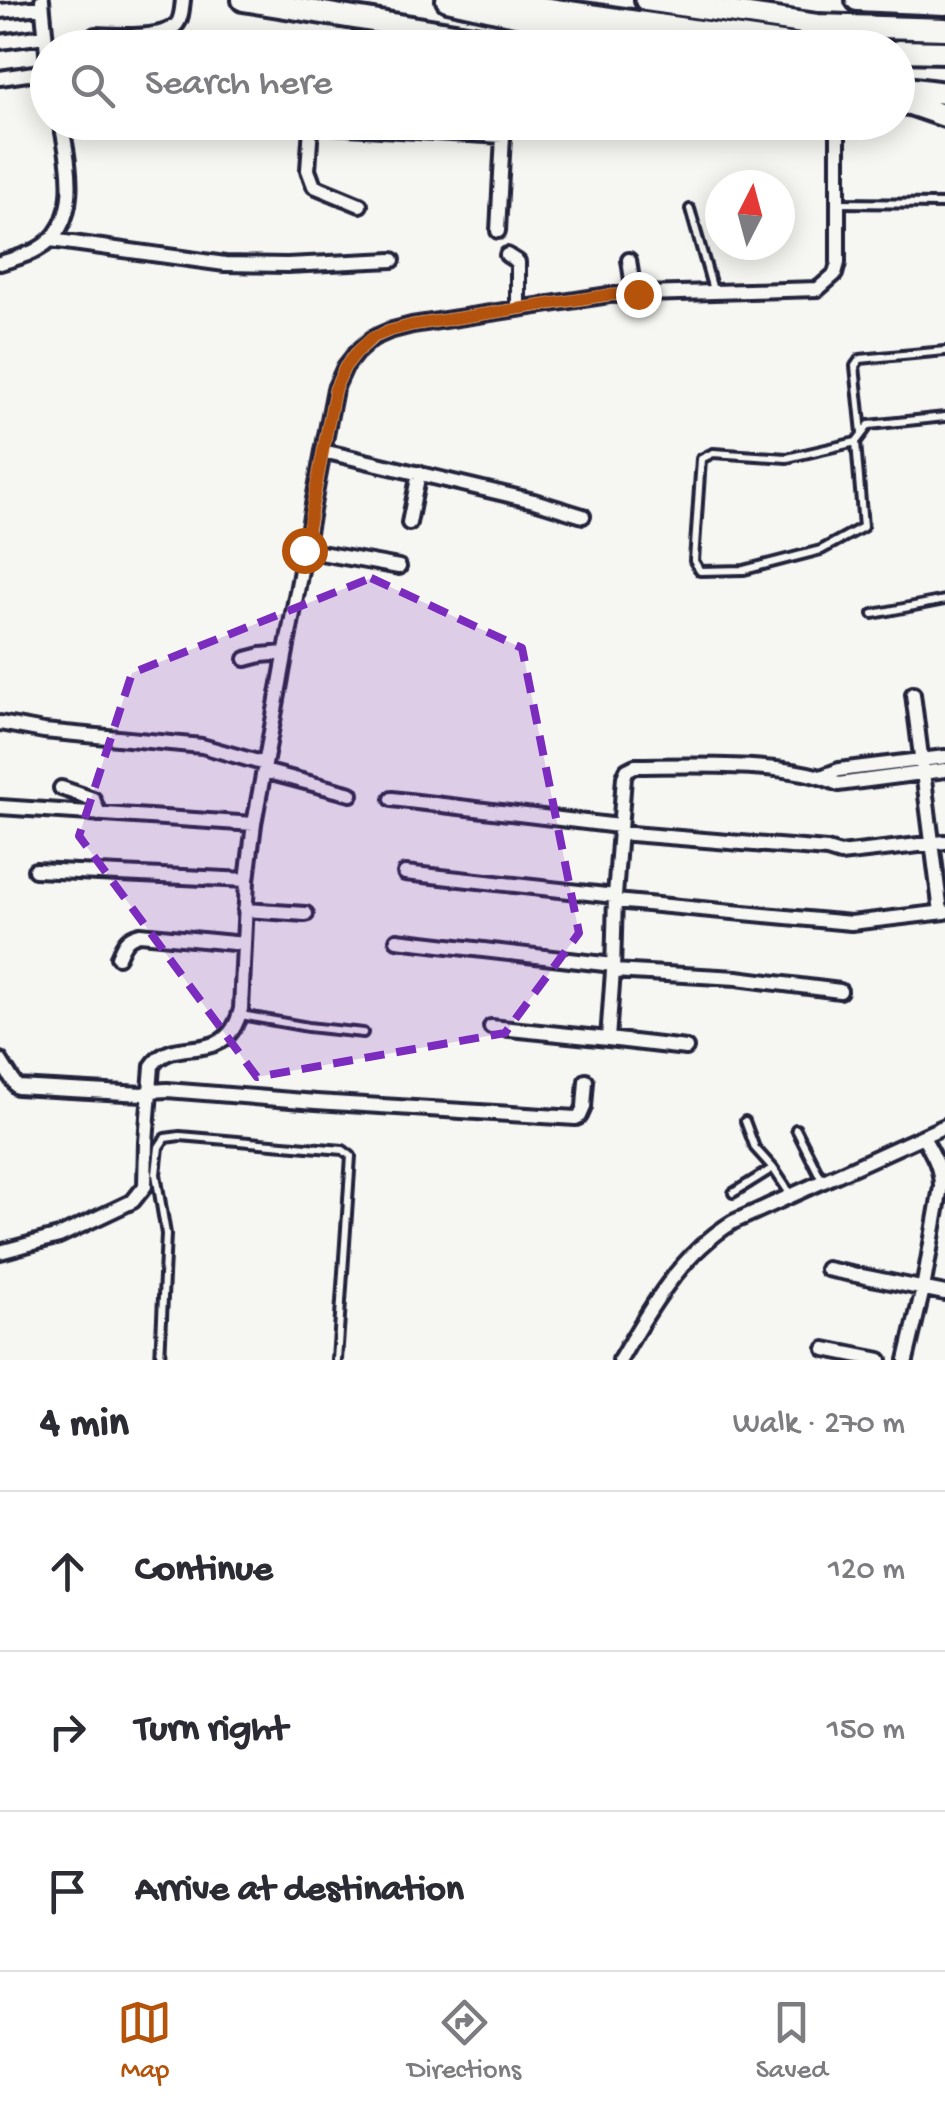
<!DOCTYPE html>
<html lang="en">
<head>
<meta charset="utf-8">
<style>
  :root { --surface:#fff; --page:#f2f2f3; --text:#2b2b33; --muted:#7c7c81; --line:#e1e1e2; --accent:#b45309 }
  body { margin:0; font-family:"Gochi Hand",sans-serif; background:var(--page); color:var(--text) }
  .compass { position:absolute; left:705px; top:170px; width:90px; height:90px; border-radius:50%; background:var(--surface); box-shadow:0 5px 25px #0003; rotate:6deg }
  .stop { position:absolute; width:30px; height:30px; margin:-22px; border:8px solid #b45309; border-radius:50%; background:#fff }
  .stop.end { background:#b45309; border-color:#fff; box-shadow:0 2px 10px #0008 }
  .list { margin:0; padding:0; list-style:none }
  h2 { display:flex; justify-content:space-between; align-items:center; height:130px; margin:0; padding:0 40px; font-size:42px }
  h2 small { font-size:32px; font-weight:400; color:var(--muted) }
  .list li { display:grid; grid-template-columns:65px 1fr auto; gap:30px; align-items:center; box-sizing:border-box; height:160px; padding:0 40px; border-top:2px solid var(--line) }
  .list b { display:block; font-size:38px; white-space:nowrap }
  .list em { font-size:32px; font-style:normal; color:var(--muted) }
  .icon { flex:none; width:55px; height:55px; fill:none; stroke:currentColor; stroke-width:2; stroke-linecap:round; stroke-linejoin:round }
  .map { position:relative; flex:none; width:945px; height:1360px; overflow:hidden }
  .search { position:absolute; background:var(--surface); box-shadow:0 5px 25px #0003; left:30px; right:30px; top:30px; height:110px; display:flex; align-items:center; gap:25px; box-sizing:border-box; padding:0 35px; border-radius:55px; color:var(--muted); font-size:38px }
  .sheet { height:610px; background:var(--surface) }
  nav { display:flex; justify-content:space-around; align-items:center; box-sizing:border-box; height:140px; border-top:2px solid var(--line); background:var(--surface); font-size:28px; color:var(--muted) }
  nav a { display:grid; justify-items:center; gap:5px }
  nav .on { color:var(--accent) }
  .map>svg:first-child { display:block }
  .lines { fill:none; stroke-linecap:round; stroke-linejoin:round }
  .lane-casing { stroke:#22223b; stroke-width:14 }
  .street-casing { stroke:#22223b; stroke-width:20 }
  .primary-casing { stroke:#22223b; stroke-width:28 }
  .lane { stroke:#f6f6f2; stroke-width:6 }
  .street { stroke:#f6f6f2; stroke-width:12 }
  .primary { stroke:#f6f6f2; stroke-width:20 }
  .route { stroke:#b45309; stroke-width:12 }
  .marked { fill:#7b2cbf; fill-opacity:0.2; stroke:#7b2cbf; stroke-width:8; stroke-dasharray:20 12; stroke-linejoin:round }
</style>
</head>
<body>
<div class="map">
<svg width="945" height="1360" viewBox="0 0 945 1360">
  <rect width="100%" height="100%" fill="#f6f6f2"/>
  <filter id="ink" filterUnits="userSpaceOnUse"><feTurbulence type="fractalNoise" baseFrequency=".01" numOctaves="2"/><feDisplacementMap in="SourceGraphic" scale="20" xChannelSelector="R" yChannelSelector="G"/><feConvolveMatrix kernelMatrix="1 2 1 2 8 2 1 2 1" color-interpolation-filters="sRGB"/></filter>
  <g filter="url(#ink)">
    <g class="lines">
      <defs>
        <path id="lane" d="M838,203L945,204
          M690,209L713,290
          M862,433L855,366L860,359L945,351
          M856,442L863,527L821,550L744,570L700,571L694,561L701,459L713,453L787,458L856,442L869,425L945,417
          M873,614L945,600
          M241,1015L308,1027L363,1033
          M745,1121L755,1148L773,1168L791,1195
          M796,1129L823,1182
          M733,1193L773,1168
          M160,1360L166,1234L156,1174L159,1147L165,1138L180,1136L343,1150L351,1156L337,1360"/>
        <path id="street" d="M42,0L48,63
          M0,11L42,7
          M95,35C115,36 163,40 177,24C182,18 182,7 183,0
          M0,42L45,36
          M0,78L48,71
          M262,122L503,136L498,231
          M311,126L308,170L314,186L360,205
          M51,240L225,264L287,265L393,260
          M507,255L518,262V309
          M629,260L632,280L638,294
          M0,263C12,259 27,256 38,249C83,224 69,163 61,122
          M323,451L534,501L583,516
          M409,523L419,473
          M304,550L399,567
          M246,659L261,655L285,653
          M913,694L941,912
          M0,723L44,731L202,746L265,764
          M264,771L351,794
          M823,776L839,770L945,757
          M61,788L93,799L99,814
          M392,799L619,826
          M0,807L254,824
          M619,833L827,850L840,854L945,842
          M35,870L247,880
          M405,873L615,896
          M615,901L851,923L945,912
          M245,910L306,914
          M397,940L613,965
          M118,957C123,945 126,937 140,934L244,944
          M840,991L737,978L613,971L615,896L624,777L627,770L635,766C687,766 794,761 838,784L945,770
          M491,1027L608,1039L613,971
          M608,1039L686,1048
          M0,1060L17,1087L143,1094L150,1091L167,1090L316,1102L576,1118L580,1116L584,1107L586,1081
          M0,1252L59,1236L133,1201L145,1186L146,1142L152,1066C174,1032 226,1070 241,1009L247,880L254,824L323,451L335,389L345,367L356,353L373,338L389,331L412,325L609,295L818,289L835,274L838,263V122
          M827,1269L945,1293
          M825,1349L880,1360
          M620,1360C649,1309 682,1253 733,1222L945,1126
          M906,1360L923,1289L941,1187C941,1167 933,1154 923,1137"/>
        <path id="primary" d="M243,0L541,48
          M447,0L666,48
          M488,0L816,48
          M646,0L817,25L945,29
          M857,0L945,4
          M898,51L945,52
          M898,87L945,93
          M898,103L910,104L945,116"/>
      </defs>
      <use href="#lane" class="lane-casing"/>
      <use href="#street" class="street-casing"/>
      <use href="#primary" class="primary-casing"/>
      <use href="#lane" class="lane"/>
      <use href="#street" class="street"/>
      <use href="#primary" class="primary"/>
    </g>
  </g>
  <g class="lines" filter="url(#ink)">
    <path class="route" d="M304,550L335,389L345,367L356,353L372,338L389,331L412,325L608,295L638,294"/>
  </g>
  <path class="marked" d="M371,578L522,648L579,933L505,1033L257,1077L79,836L132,673Z"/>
</svg>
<svg class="compass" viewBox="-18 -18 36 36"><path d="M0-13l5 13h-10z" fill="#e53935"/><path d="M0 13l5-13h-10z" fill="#7c7c81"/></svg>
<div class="stop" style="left:304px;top:550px"></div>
<div class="stop end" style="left:638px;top:294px"></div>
<div class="search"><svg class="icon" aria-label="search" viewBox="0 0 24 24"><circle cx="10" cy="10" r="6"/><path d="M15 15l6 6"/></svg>Search here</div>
</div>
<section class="sheet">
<h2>4 min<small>Walk · 270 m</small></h2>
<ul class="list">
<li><svg class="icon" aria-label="ahead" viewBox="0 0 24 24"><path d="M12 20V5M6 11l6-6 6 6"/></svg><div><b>Continue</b></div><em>120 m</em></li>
<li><svg class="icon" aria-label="right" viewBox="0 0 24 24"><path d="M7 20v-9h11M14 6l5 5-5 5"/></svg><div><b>Turn right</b></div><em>150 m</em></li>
<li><svg class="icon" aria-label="arrive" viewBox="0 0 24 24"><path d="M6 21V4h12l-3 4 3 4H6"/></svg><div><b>Arrive at destination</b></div></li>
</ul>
</section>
<nav>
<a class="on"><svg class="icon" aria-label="map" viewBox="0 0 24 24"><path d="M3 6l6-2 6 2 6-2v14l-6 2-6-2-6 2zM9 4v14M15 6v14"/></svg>Map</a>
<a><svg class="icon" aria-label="directions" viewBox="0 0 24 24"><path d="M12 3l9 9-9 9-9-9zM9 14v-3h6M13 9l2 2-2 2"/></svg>Directions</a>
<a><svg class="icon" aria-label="saved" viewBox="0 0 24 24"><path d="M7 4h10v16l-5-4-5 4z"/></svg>Saved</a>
</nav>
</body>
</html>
